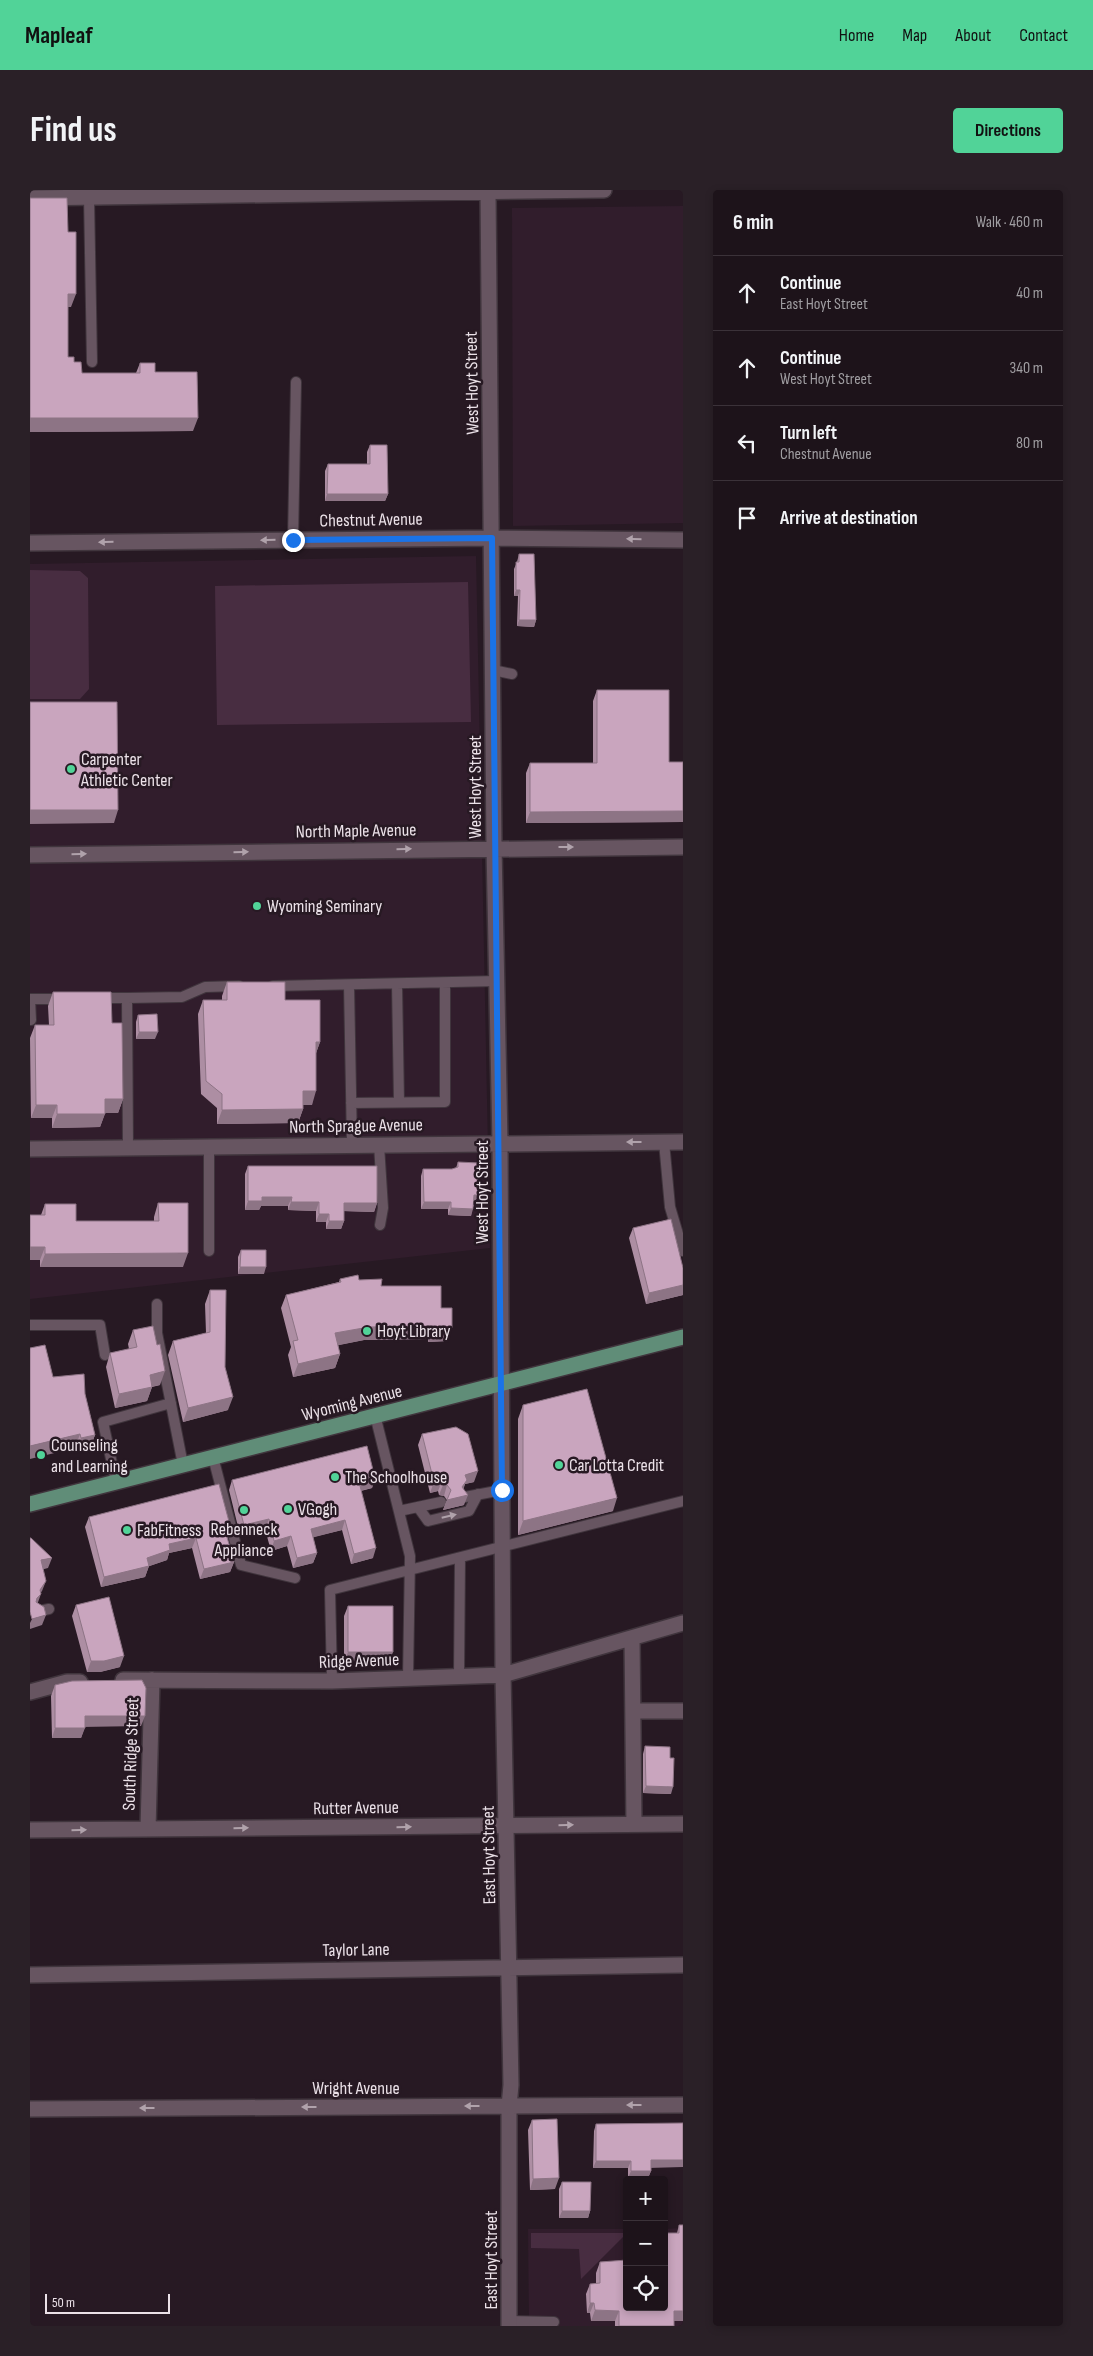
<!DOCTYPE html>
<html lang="en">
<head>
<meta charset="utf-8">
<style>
  :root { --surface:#1d131a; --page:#2a2027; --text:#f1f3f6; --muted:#a09ea2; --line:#3b3239; --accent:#51d398 }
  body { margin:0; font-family:"Sofia Sans Condensed",sans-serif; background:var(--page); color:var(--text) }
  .controls { position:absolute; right:15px; bottom:15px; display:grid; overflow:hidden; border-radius:5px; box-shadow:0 2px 8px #0003 }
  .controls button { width:45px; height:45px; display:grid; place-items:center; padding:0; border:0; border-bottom:1px solid var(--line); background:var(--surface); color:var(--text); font:25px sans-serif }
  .scale { position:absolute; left:15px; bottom:12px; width:125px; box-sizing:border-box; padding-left:5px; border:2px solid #ebe1e8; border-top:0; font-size:14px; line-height:18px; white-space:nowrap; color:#ebe1e8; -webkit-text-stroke:4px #271923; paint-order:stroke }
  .stop { position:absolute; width:15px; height:15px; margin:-11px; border:4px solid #1a73e8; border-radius:50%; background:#fff }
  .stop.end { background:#1a73e8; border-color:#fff; box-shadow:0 1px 5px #0008 }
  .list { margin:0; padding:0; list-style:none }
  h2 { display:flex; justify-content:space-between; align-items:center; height:65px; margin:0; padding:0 20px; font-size:21px }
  h2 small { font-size:16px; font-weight:400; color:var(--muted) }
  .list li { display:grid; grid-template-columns:32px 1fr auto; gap:15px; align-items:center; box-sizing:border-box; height:75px; padding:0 20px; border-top:1px solid var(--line) }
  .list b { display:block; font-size:19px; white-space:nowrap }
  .list p { margin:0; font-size:16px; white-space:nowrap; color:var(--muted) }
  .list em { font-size:16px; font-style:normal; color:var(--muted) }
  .icon { flex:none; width:28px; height:28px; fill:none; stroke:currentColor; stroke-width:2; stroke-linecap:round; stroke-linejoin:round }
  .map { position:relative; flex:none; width:653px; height:2136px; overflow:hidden; border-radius:5px }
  header { display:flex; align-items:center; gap:30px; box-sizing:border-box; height:70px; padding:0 25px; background:var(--accent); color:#111 }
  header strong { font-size:24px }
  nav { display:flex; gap:28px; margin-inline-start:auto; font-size:18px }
  .intro { display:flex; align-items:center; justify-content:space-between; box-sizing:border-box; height:120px; padding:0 30px }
  h1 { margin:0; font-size:35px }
  .button { padding:12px 22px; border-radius:5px; background:var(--accent); color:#111; font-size:18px; font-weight:700 }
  main { display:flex; gap:30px; padding:0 30px }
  aside { flex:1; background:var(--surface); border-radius:5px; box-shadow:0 2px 8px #0003 }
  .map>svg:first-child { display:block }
  .built { fill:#311d2c }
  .green { fill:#482d41 }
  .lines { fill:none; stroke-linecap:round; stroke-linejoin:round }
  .lane-casing { stroke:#40353d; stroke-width:12 }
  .street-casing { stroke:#40353d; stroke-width:18 }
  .primary-casing { stroke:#40353d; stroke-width:18 }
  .lane { stroke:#675561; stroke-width:10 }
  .street { stroke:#675561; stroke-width:15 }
  .primary { stroke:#608d78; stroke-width:15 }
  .wall { fill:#ad8ea3 }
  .shaded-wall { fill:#8d7485 }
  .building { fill:#c9a5be; stroke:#8d7485 }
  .oneway { fill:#b0a2ab }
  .route { stroke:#1a73e8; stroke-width:6 }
  .poi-dot { fill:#51d398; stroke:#271923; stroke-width:2 }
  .labels { text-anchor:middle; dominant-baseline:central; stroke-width:5; stroke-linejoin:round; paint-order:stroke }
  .street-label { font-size:18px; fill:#ebe1e8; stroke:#271923 }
  .poi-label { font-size:18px; fill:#ebe1e8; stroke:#271923; text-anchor:start }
</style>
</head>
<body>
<header>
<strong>Mapleaf</strong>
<nav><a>Home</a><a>Map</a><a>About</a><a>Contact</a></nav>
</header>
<div class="intro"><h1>Find us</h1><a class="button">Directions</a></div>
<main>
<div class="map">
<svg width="653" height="2136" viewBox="0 0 653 2136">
  <rect width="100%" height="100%" fill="#271923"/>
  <path class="built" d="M653,16V333L483,336L482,18Z
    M446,366L460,1058L0,1109V374Z
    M653,2038V2136H499L498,2039H597V2117H634V2039Z"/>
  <path class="green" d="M0,380L50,381L58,388L59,499L50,509H0Z
    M438,392L441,532L187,535L185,396Z
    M501,2043H597L551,2089L549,2059L501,2058Z"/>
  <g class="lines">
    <defs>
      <path id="lane" d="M59,7L62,172
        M263,350L266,192
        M463,480L482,484
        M367,794L369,912
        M319,795L322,955
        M243,796L467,791
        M67,808H97L98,958
        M97,808L152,807L175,797L209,796
        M1,830L0,809H33
        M321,913L415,912V793
        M634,952L640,1017L653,1061
        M349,955L353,1018L350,1035
        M179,957V1061
        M127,1114V1143L153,1275
        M0,1135H70L75,1165
        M345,1225L380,1366L378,1488
        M183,1267L211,1375L265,1388
        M86,1292L73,1232L141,1213
        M435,1307L472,1300
        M388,1317L398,1331L439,1321L448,1304
        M369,1321L411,1312
        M9,1421L19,1419
        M429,1486L430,1368
        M302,1491L300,1400L653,1311
        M479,2131L524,2132"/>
      <path id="street" d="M458,1L464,657L470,953L473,1485L481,1895L479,1916V2136
        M0,8L574,0
        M0,353L462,348L653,350
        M0,665L653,657
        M0,959L653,952
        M602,1448L604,1634
        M93,1490L302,1491L473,1485L653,1433
        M0,1502L37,1492H50
        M603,1521H653
        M118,1639L122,1490
        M0,1640L653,1634
        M0,1785L653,1775
        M0,1919L653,1915"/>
      <path id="primary" d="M0,1314L653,1147"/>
    </defs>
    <use href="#lane" class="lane-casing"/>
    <use href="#street" class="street-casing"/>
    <use href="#primary" class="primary-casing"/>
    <use href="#lane" class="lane"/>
    <use href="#street" class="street"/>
    <use href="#primary" class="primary"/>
  </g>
  <path class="wall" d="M0,8L38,42L41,117H38V167L44,172L52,183H106L110,173L125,182L163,241L0,242Z
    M340,255L358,304L355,311H295V281L298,274H337V262Z
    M489,364L506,430L504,437L487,436L488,406H484V379L487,372Z
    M567,500L639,572H653V632L496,633V583L500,573H563V511Z
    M197,792L255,810L290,852L286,863L282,915H273V919L268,933L187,934V918L171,904L168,824L173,810H192V806Z
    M23,802L82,833L93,909L88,923H75L70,937L22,938V928H1L0,848L5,835H19L18,816Z
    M108,825L125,849H106V832Z
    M428,972L448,1005L445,1012H443L441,1026L418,1025V1019H391V986L393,979H422L426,978Z
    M218,976L347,1013L344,1022L314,1021V1031L311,1039H296V1032H286V1021L258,1020V1016H231L229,1020H215V984Z
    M128,1013L153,1077H10V1070H0V1025H11L15,1014L46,1031H124V1027Z
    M603,1038L653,1078V1105L616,1114L599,1048Z
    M211,1060L234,1084H208V1067Z
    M310,1089L329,1090L351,1096L411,1118L417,1151L398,1152V1149L334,1150L308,1155L310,1164L305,1178L263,1187L258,1165L261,1157L251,1118L256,1105L309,1092Z
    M180,1100L195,1177L198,1220L153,1232L138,1165L143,1151L176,1143L175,1114Z
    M103,1140L130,1195L122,1197L117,1211L85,1218L76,1177L80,1163L99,1159L98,1154Z
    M23,1187L55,1204L65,1245L60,1258L46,1262Z
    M493,1215L583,1321L488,1345V1229Z
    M392,1244L444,1292L435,1294L433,1299L434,1315L413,1320L417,1310L414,1306L409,1305L408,1301L400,1303L388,1255Z
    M345,1288L342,1298L331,1301L343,1368L321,1374L312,1340L283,1347L287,1363L283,1373L263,1378L257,1356L241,1361L235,1339L210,1345L199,1300L202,1290Z
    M59,1327L197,1348L204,1372L200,1382L170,1389L162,1358L139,1363L137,1370L119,1376L115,1387L71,1397L55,1337Z
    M46,1415L90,1477L70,1482H57L42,1426Z
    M318,1416L359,1473L314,1472V1426Z
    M25,1495L111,1536H55L51,1548H22L21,1506Z
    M615,1556L641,1604L613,1603V1564Z
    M502,1930L525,1999L500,2000L498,1940Z
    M566,1934L621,1978V1981L618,1988H598V1978H563L564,1941Z
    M532,1992L560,2021L558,2028H529V1999Z
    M649,2035H653V2131H644V2136H585V2131H561L560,2123H557L556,2104L560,2094H566V2083L570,2072L597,2117L647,2043Z"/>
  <path class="shaded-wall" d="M38,104H46L41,117H33Z
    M0,228H168L163,241L0,242Z
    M297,304H358L355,311H295Z
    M486,400H490L488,406H484Z
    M489,430H506L504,437L487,436Z
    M0,620H88L84,633L0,634Z
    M653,621V632L496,633L500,622Z
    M109,842H128L125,849H106Z
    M286,852H290L285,866Z
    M273,901H286L282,915H268Z
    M75,909H93L88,923H70Z
    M6,915H27L22,928H1Z
    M273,919L268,933L187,934L192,920Z
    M27,924H75L70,937L22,938Z
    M444,1005H448L445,1012H441Z
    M232,1007H262L258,1016H231L229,1020H215L218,1011Z
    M261,1012H289L286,1021L258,1020Z
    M394,1012H421L418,1019H391Z
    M314,1013H347L344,1022L311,1021Z
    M421,1018L443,1019L441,1026L418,1025Z
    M289,1024H299L296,1032H286Z
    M299,1031H314L311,1039H296Z
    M0,1057H15L10,1070H0Z
    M158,1063L153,1077H10L15,1064Z
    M210,1077H236L234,1084H208Z
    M653,1095V1105L616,1114L619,1103Z
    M403,1136L398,1149L334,1150L300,1157L305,1143L339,1137Z
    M403,1138H422L417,1151L398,1152Z
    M310,1164L305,1178L263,1187L268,1174Z
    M135,1181L130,1195L115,1198L120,1185Z
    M122,1197L117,1211L85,1218L89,1204Z
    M203,1207L198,1220L153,1232L158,1218Z
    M50,1244L45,1258L0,1269V1256Z
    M65,1245L60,1258L46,1262L51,1248Z
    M448,1281L444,1292L435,1294L433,1301L438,1305L434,1315L413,1320L417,1310L435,1285Z
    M345,1288L342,1298L325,1302L329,1292Z
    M412,1291L408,1301L400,1303L404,1292Z
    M413,1295H417L414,1306L409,1305Z
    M587,1308L583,1321L488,1345L493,1331Z
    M239,1329L235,1339L210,1345L214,1335Z
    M315,1330L312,1340L277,1349L281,1339Z
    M201,1339L197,1349L195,1340Z
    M261,1346L257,1356L241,1361L244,1351Z
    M166,1348L162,1358L139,1363L137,1370L117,1377L119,1376L115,1387L71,1397L74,1387L117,1368L139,1354Z
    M346,1358L343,1368L321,1374L324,1364Z
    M287,1363L283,1373L263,1378L267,1368Z
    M22,1368L18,1378L7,1381L11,1370Z
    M204,1372L200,1382L170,1389L174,1379Z
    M16,1391L12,1401L9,1405L11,1404L7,1415L3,1418L10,1400Z
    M16,1425L12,1435L0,1439V1433L2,1429Z
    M318,1462H363L359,1473L314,1472Z
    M94,1466L90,1477L70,1482H57L61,1471Z
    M55,1526H115L111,1536L51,1537Z
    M25,1538H55L51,1548H22Z
    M616,1596L643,1597L641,1604L613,1603Z
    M621,1970H653V1977L618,1978Z
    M566,1971H601L598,1978H563Z
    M601,1981H621L618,1988H598Z
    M529,1988L525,1999L500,2000L503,1989Z
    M532,2021H560L558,2028H529Z
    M560,2113H564L560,2123H557Z
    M565,2120L589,2121L585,2131H561Z
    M644,2121H653V2131H640Z"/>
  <path class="building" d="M0,8H37L38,42H46V104H38V167H44V172H51L52,183H110V173H125V182H167L168,228H0Z
    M340,255H357L358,304H297L298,274H340Z
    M489,364H504L506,430H489L490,400H486V372H489Z
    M567,500H639V572H653V621L500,622V573H567Z
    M0,512H87L88,620H0Z
    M197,792H255V810H290V852H286V901H273V919L192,920V904L176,891L173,810H197Z
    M23,802H81L82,833H92L93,909H75V924H27V915H6L5,835H24Z
    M127,824L128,842H109L108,825Z
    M428,972L449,973L448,1005H444L443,1019L421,1018V1012H394L393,979H422L428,977Z
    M218,976H347V1013H314V1031H299V1024H289V1012H261L262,1007H232V1011H218Z
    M128,1013H158V1063L15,1064V1057H0V1025H15V1014H46V1031H129Z
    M641,1029L653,1078V1095L619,1103L603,1038Z
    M211,1060H236V1077H210Z
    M328,1085L329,1090L352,1089L351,1096H411V1118H422V1138H403V1136L339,1137L305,1143L310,1164L268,1174L263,1151L268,1150L256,1105L311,1092L310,1089Z
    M180,1100H196L195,1177L203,1207L158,1218L143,1151L180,1142Z
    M123,1136L127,1155L130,1154L135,1181L120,1185L122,1197L89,1204L80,1163L107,1157L103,1140Z
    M15,1155L23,1187L54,1184L55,1204L65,1245L51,1248L50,1244L0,1256V1158Z
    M557,1199L587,1308L493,1331V1215Z
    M426,1237L438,1244L448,1281L435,1285L437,1290L432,1297L438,1305L417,1310L421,1300L417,1295H413L412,1291L404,1292L392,1244Z
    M337,1256L345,1288L329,1292L346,1358L324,1364L315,1330L281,1339L287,1363L267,1368L261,1346L244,1351L239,1329L214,1335L202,1290Z
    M189,1294L201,1339L195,1340L204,1372L174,1379L166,1348L139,1354L140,1360L117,1368L119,1376L74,1387L59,1327Z
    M0,1348H1L22,1368L11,1370L16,1391L10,1400L11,1404L7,1408L6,1412L14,1417L16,1425L2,1429L0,1422Z
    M79,1407L94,1466L74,1471H61L46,1415Z
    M318,1416H363V1462H318Z
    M112,1490L116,1498L115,1526H55V1538H25V1495L42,1491Z
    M615,1556L640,1557V1568H644L643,1597L616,1596Z
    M527,1929L529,1988L503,1989L502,1930Z
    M653,1933V1970H621V1981H601V1971H566V1934Z
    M532,1992H561L560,2021H532Z
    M649,2035H653V2121H644V2136H589V2121L565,2120L564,2113H560V2094L570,2093V2072L597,2070V2117H634V2043H649Z"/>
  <defs><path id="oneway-solid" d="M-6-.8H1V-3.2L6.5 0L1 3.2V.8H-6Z" transform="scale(1.25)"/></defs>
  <g class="oneway">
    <use href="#oneway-solid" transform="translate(604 349) rotate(-179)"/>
    <use href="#oneway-solid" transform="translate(238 350) rotate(179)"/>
    <use href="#oneway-solid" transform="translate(76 352) rotate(179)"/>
    <use href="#oneway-solid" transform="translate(536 657)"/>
    <use href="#oneway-solid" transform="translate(374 659) rotate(-1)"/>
    <use href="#oneway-solid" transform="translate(211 662) rotate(-1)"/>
    <use href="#oneway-solid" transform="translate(49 664) rotate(-1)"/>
    <use href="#oneway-solid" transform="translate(604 952) rotate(180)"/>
    <use href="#oneway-solid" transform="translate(419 1326) rotate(-13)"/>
    <use href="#oneway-solid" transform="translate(536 1635) rotate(-1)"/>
    <use href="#oneway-solid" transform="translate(374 1637) rotate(-1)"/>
    <use href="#oneway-solid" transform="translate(211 1638) rotate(-1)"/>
    <use href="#oneway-solid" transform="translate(49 1640) rotate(-1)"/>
    <use href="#oneway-solid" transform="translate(604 1915) rotate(180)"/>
    <use href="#oneway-solid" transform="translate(442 1916) rotate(180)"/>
    <use href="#oneway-solid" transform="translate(279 1917) rotate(180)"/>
    <use href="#oneway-solid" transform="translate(117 1918) rotate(180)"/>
  </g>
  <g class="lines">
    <path class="route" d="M263,350L462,348C464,665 471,982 472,1300"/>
  </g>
  <g class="poi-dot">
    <circle cx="41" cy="579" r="5"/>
    <circle cx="227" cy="716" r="5"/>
    <circle cx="337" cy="1141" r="5"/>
    <circle cx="11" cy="1265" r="5"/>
    <circle cx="529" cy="1275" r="5"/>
    <circle cx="305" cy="1287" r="5"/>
    <circle cx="258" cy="1319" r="5"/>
    <circle cx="214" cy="1320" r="5"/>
    <circle cx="97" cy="1340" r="5"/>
  </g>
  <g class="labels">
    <g class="street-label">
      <text transform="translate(442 193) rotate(-91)">West Hoyt Street</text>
      <text transform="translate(341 330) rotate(-1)">Chestnut Avenue</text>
      <text transform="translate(445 597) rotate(-90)">West Hoyt Street</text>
      <text transform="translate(326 641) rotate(-1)">North Maple Avenue</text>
      <text transform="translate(326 936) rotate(-1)">North Sprague Avenue</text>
      <text transform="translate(452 1002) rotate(-90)">West Hoyt Street</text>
      <text transform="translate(322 1213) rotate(-14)">Wyoming Avenue</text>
      <text transform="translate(329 1471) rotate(-2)">Ridge Avenue</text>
      <text transform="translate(101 1564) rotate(-88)">South Ridge Street</text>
      <text transform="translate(326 1618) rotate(-1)">Rutter Avenue</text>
      <text transform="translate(459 1665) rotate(-91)">East Hoyt Street</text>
      <text transform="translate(326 1760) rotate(-1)">Taylor Lane</text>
      <text x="326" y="1898">Wright Avenue</text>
      <text transform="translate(461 2070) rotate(-90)">East Hoyt Street</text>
    </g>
    <g class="poi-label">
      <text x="51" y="569">Carpenter<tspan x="51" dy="21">Athletic Center</tspan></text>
      <text x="237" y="716">Wyoming Seminary</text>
      <text x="347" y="1141">Hoyt Library</text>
      <text x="21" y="1255">Counseling<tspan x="21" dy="21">and Learning</tspan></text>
      <text x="539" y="1275">Car Lotta Credit</text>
      <text x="315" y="1287">The Schoolhouse</text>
      <text x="268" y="1319">VGogh</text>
      <text x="214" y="1339" text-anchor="middle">Rebenneck<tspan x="214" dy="21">Appliance</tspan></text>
      <text x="107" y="1340">FabFitness</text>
    </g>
  </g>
</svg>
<div class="controls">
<button>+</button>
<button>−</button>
<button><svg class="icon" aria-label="locate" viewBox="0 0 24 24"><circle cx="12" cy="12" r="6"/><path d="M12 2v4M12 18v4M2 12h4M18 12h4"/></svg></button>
</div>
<div class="scale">50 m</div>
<div class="stop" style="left:472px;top:1300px"></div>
<div class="stop end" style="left:263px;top:350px"></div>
</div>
<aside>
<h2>6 min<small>Walk · 460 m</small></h2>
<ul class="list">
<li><svg class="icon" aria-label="ahead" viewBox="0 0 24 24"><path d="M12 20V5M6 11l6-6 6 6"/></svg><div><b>Continue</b><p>East Hoyt Street</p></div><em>40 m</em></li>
<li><svg class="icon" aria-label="ahead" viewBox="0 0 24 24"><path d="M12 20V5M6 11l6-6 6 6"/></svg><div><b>Continue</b><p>West Hoyt Street</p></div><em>340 m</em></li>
<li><svg class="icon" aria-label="left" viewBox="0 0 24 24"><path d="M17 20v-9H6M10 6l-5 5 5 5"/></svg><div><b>Turn left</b><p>Chestnut Avenue</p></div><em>80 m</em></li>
<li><svg class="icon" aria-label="arrive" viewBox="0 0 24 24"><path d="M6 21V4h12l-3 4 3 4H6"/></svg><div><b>Arrive at destination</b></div></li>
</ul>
</aside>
</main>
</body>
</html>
